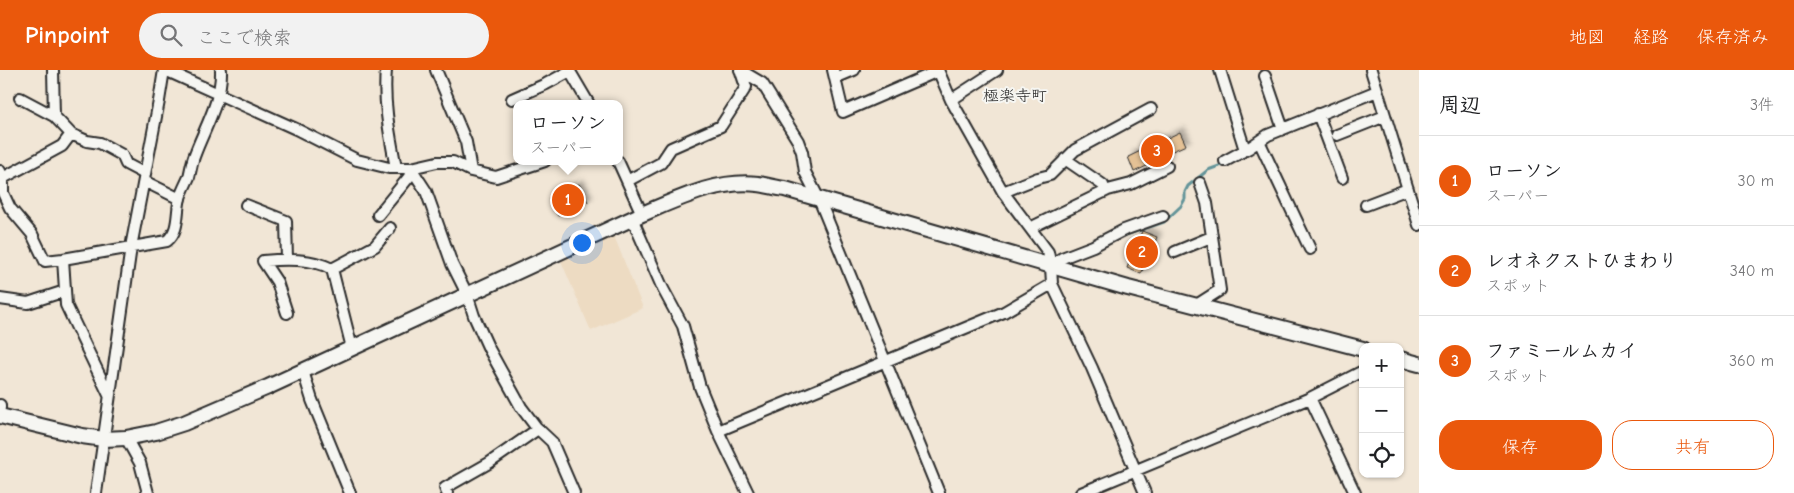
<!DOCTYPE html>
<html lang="ja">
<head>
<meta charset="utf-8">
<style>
  :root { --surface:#fff; --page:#f2f2f2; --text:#202124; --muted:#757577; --line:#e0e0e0; --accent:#ea580c }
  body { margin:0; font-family:"Comic Neue","Klee One",sans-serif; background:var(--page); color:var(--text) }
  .controls { position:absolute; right:15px; bottom:15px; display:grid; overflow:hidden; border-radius:10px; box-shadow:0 1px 4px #0004 }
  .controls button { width:45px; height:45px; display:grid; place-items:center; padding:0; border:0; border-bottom:1px solid var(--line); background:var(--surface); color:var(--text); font:25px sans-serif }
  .you { position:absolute; left:581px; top:172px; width:18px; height:18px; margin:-12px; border:4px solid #fff; border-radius:50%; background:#1a73e8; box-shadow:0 0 0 8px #1a73e833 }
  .badge { display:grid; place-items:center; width:32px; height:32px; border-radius:50%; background:var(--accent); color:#fff; font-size:16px; font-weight:700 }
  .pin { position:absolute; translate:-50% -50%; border:2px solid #fff; box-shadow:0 1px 5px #0006 }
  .popup { position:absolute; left:513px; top:30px; width:110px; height:65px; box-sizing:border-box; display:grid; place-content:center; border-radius:10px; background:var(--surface); filter:drop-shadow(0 1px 4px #0005); font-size:16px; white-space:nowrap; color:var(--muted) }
  .popup b { font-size:19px; color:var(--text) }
  .popup::after { content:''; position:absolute; left:50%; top:100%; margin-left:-10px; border:10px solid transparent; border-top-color:var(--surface) }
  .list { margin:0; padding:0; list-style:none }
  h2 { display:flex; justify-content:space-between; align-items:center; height:65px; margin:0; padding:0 20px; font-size:21px }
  h2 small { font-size:16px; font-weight:400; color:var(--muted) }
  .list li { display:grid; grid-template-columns:32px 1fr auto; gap:15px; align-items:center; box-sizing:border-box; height:90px; padding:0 20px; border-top:1px solid var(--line) }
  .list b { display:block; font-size:19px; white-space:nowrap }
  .list p { margin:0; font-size:16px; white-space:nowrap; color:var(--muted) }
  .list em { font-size:16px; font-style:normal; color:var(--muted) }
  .actions { display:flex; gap:10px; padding:15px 20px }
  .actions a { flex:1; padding:11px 0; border:1px solid var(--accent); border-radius:20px; text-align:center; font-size:18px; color:var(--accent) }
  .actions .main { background:var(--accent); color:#fff }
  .icon { flex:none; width:28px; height:28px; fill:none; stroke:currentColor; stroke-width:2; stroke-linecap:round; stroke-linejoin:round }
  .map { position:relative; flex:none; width:1419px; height:423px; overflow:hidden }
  header { display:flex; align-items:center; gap:30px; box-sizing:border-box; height:70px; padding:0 25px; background:var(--accent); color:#fff }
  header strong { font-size:24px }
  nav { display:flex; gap:28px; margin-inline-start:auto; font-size:18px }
  .search { width:350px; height:45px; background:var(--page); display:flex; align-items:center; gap:12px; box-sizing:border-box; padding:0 18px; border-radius:28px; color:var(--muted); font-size:19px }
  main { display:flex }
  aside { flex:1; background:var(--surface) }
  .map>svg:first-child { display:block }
  .built { fill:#eddbc2 }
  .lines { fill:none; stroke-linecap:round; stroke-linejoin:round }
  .stream { stroke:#639499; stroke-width:3 }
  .building { fill:#e4c195; stroke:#2b2b2b; filter:url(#shadow) }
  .street-casing { stroke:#2b2b2b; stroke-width:14 }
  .secondary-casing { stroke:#2b2b2b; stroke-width:18 }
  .street { stroke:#f6f6f2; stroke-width:10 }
  .secondary { stroke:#f6f6f2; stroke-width:14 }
  .labels { text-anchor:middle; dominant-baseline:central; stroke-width:4; stroke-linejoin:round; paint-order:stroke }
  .neighbourhood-label { font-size:16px; fill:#2b2b2b; stroke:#f6f6f2 }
</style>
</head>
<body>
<header>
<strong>Pinpoint</strong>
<div class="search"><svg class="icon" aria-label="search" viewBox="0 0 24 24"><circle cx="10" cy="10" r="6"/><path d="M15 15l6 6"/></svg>ここで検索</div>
<nav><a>地図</a><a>経路</a><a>保存済み</a></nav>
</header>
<main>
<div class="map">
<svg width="1419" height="423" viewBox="0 0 1419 423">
  <defs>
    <filter id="shadow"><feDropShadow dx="4.5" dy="-4.5" stdDeviation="2.5" flood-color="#0004"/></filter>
  </defs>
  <rect width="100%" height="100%" fill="#f1e6d6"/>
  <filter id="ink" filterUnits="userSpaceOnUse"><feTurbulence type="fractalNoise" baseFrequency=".02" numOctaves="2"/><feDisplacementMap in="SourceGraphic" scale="10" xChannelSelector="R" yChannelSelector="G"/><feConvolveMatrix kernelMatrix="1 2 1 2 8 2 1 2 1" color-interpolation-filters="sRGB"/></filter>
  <g filter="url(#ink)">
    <path class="built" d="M614,166L643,238L591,261L561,191Z"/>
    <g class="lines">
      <path class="stream" d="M1120,167L1164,152L1181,136L1185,129V122L1188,116L1208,100L1222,95"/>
    </g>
    <path class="building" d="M1180,62L1186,75L1152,90L1153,93L1134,102L1128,87Z
      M579,114L588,132L558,146L549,128Z
      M1142,161L1157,167L1141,204L1127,198Z"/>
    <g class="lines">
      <defs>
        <path id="street" d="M53,0L54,46
          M165,0L296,59L357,90L389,98H411L437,92H453L471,101L496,107L545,91
          M386,0C383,33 390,66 396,98
          M436,0L466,72L471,101
          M569,0L589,34
          M740,0L762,13L798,71L802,82L805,102L819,129L939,423
          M833,0L843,42L938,1
          M938,0L951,30L1003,122L1048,182L1051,196L1052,214L1092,298L1145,423
          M1220,0L1245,80
          M1371,0L1419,155
          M1265,6L1283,59
          M835,8L854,0
          M20,28L54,46L71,64L87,71L100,73L122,85L126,94L145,104
          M512,29L546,14L570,1
          M951,30L997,0
          M1318,44L1342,108
          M1337,65L1385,46
          M1259,71L1310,179
          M1065,89L1103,115
          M618,91L642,144
          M1225,91L1249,78L1268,65L1377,21
          M411,98L426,121L452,194L467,224L474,246L489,279L521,337L536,357L552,372L574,423
          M0,101L3,108V123L10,138L32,164L45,191L63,189L167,171C180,160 176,143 180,128C182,121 186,114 189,107C191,99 192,91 195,84C205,57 222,30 221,0
          M3,108L62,76L71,64
          M144,111L180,129
          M627,111L661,93L671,78L721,56L746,17L741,2
          M1003,122L1038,108L1050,105L1075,80L1151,39
          M246,135L286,151L287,189
          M1366,135L1408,119
          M378,145L409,107L411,98
          M632,148L663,219L683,256L700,317L718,361L748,423
          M1030,158L1108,120L1131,114L1167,96
          M1175,182L1211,167
          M63,189L66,235L109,325
          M1051,196L1062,188L1093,176L1124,160L1163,146
          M332,199L375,176L390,158
          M0,229L28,233L65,221
          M1195,236L1220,220L1207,133L1200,113
          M287,243L277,212L263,191C285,189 312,188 332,199L352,278
          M303,301L312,330L350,423
          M0,335V338
          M718,361L1004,242L1052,214
          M126,368L140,393L148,423
          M96,423L131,177L159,31L164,0
          M447,423L445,418L489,393L538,359
          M1081,423L1310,328
          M1355,423L1310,328L1363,301"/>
        <path id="secondary" d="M1400,289L1419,294
          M0,346L82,366L104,369L126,368L156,362L184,353L268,317L642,144C678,129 718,109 758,114C767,115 776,118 785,119L1128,218L1363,279"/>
      </defs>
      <use href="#street" class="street-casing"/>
      <use href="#secondary" class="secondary-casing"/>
      <use href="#street" class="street"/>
      <use href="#secondary" class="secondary"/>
    </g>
  </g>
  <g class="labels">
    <g class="neighbourhood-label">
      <text x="1015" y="26">極楽寺町</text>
    </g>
  </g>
</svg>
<div class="controls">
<button>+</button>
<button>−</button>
<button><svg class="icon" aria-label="locate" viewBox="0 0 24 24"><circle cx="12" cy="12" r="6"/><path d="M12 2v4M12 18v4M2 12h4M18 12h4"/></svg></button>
</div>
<div class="you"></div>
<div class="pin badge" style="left:568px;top:130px">1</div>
<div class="popup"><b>ローソン</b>スーパー</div>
<div class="pin badge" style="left:1142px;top:182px">2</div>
<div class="pin badge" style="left:1157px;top:81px">3</div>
</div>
<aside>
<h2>周辺<small>3件</small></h2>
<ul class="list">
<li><span class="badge">1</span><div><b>ローソン</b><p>スーパー</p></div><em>30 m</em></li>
<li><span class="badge">2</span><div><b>レオネクストひまわり</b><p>スポット</p></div><em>340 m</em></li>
<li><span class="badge">3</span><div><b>ファミールムカイ</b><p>スポット</p></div><em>360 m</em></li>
</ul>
<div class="actions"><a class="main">保存</a><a>共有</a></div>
</aside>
</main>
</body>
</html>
